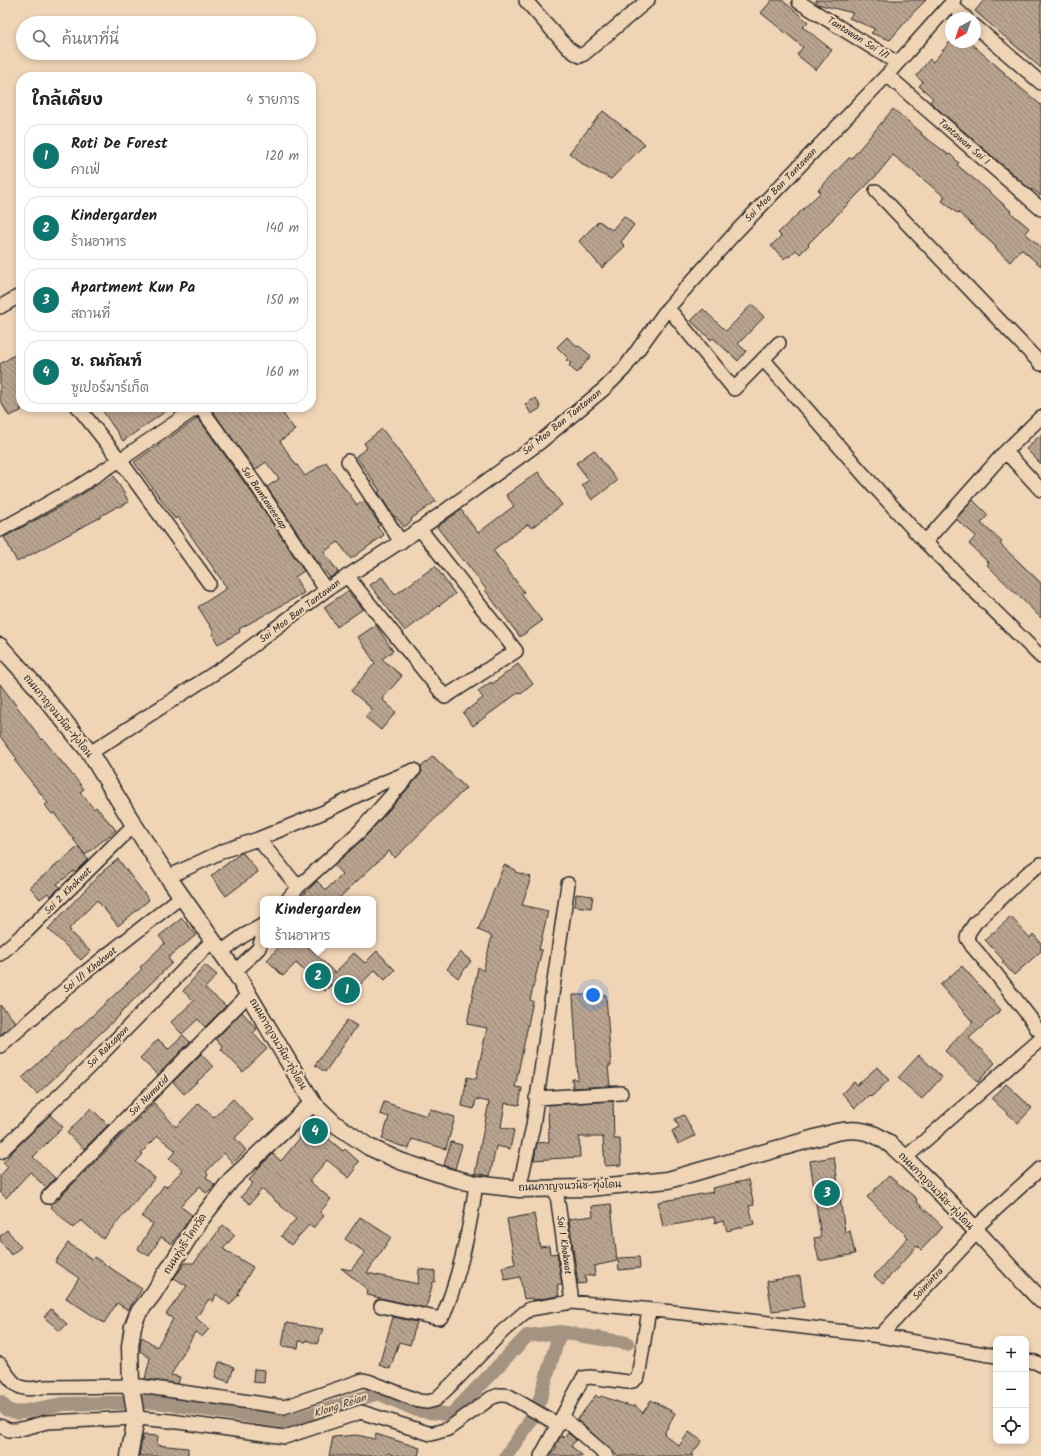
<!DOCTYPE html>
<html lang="th">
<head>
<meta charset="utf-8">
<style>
  :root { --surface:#fff; --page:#f6f6f6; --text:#222; --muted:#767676; --line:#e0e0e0; --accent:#0f766e }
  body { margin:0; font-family:Kalam,"Playpen Sans Thai",sans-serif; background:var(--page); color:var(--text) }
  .controls { position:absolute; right:12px; bottom:12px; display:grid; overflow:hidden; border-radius:8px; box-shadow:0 2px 6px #0003 }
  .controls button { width:36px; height:36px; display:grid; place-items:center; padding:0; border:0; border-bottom:1px solid var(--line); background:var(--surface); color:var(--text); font:20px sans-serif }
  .compass { position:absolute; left:945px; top:12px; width:36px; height:36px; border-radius:50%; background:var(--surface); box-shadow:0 2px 6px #0003; rotate:220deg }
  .you { position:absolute; left:593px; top:995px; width:14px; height:14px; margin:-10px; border:3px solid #fff; border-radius:50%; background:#1a73e8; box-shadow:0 0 0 6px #1a73e833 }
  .badge { display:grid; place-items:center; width:26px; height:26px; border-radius:50%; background:var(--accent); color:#fff; font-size:13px; font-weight:700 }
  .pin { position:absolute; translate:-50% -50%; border:2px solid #fff; box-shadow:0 1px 4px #0006 }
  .popup { position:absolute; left:260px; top:896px; width:116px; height:52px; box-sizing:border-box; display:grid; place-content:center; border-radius:8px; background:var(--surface); filter:drop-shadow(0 1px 3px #0005); font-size:13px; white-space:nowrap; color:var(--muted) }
  .popup b { font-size:15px; color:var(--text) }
  .popup::after { content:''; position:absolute; left:50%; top:100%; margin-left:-8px; border:8px solid transparent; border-top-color:var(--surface) }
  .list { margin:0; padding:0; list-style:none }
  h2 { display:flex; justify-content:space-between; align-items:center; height:52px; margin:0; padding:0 16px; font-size:17px }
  h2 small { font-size:13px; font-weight:400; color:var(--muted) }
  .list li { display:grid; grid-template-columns:26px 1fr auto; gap:12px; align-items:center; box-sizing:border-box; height:64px; margin:0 8px 8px; padding:0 8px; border:1px solid var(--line); border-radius:16px }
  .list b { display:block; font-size:15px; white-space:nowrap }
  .list p { margin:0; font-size:13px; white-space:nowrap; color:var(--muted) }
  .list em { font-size:13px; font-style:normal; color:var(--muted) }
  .icon { flex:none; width:22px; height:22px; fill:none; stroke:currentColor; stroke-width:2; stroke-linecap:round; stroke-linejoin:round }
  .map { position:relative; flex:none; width:1041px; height:1456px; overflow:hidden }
  .search { position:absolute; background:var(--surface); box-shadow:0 2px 6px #0003; left:16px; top:16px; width:300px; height:44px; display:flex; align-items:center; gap:10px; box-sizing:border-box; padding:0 14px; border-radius:22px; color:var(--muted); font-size:15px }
  .panel { position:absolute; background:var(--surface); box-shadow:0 2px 6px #0003; left:16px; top:72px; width:300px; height:340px; border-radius:16px }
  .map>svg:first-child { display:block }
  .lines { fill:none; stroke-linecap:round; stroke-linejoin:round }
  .canal { stroke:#a49381; stroke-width:14 }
  .building { fill:url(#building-back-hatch); stroke:#2b2b2b }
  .minor-casing { stroke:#2b2b2b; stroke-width:16 }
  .tertiary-casing { stroke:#2b2b2b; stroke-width:19 }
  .minor { stroke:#efd4b6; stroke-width:13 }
  .tertiary { stroke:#efd4b6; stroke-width:16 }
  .labels { text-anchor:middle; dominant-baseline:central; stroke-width:4; stroke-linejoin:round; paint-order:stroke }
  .street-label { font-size:10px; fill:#2b2b2b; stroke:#efd4b6 }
  .water-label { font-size:11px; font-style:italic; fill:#494540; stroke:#efd4b6 }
</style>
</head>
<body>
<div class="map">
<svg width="1041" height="1456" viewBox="0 0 1041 1456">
  <defs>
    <pattern id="building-back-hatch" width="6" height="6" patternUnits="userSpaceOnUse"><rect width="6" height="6" fill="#b9a48f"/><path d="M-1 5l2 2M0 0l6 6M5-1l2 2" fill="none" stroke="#978675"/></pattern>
  </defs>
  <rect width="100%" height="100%" fill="#efd4b6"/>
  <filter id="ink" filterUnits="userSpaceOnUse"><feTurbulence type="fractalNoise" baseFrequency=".025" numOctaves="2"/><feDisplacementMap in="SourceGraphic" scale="8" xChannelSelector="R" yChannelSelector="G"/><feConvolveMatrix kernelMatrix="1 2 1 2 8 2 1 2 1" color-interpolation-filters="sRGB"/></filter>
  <g filter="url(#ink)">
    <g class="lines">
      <path class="canal" d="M0,1402L8,1410L16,1413L63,1404L157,1402L288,1422L378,1393L417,1410L451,1415L527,1336L560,1332L627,1343
        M506,1456L527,1426L540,1399L560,1332"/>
    </g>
    <path class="building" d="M772,0H782L808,22L803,27L832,50L816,70L797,55L803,47L761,13Z
      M816,0H926L912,14L890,40L871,33L875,29L849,18L853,13L817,4L816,3Z
      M984,0H1041V68L975,11Z
      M950,42H969L1005,73L1004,74L1041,105V196L1032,189L1031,190L930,102L933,98L919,86L923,82L916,76L930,59L933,62Z
      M893,109L922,133L921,134L949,155L950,154L959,163L957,165L985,188L1011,211L1010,212L1029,228L1025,233L1041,247V266L1021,249L1010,262L995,248L996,247L958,212L957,213L942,201L945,197L893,155L876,176L808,244L809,245L800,254L796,250L789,257L787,256L784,259L771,246L781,236L778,233L821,192L818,190L850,157L851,159Z
      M603,111L645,144L611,179L585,166L569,153Z
      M624,216L634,225L621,242L625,246L602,268L579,241L599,221L612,230Z
      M752,304L764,317L738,344L746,351L738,361L713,338L711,340L691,321L703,309L726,331Z
      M567,337L578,347L579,346L591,356L577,373L569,366L571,363L566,360L568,358L557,347Z
      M21,351V411L9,416L0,400V364Z
      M536,398L541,408L531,414L525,404Z
      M100,407H172L123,441Z
      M215,407H278L295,430L280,441L296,465H297L305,476L326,462L357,505L364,501L380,525L377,527L384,535L351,559L338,542L324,552L338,572L330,578L318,561L317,562L267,487L279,479L266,462L255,470L211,409Z
      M198,418L255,497L304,571L295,577L304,593L239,629L240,632L218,644L212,634L214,632L198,607L227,588L178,517L175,519L134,462Z
      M382,429L436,501L411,519L412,521L404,527L395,516L394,517L378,492L380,491L356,456L367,448L364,443Z
      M1041,434V464L1026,449Z
      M594,450L617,481L592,500L582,485L589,480L576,463Z
      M538,472L562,505L531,528L528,524L493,550L524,592L521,594L542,621L520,637L485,590L486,589L464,560L463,561L437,527L461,510L478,533L514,506L506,495Z
      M114,476L129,502L119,507L118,506L101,516V517L17,562L4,537L71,501L100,483V484Z
      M973,500L988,515L981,523L1002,542L1000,544L1041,583V618L987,565L989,563L969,544L976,536L956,519Z
      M435,566L455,594L405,631L370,585L382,577L395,595Z
      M348,591L363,609L337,627L324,607Z
      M376,625L393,651L382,659L402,676L382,699L396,712L381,730L365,717L372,709L351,691L375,663L358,637Z
      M518,664L533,684L521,694L519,692L473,726L463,713L483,698L478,691L491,682L492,684Z
      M0,684L42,740L43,739L84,789L80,792L94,809L96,807L116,830L85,855L54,813L52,814L45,805L48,803L15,761L17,759L0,736Z
      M433,756L466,788L395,858L389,851L338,899H299L317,881L326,890L342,874L334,865L365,837L420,775L422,771L421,767Z
      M78,847L88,859L75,872L74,871L57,884L60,887L53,894L50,896L48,893L40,899L30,887Z
      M241,853H243L258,872L226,896L211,876Z
      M118,859L149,900L118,926L97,900L69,929L71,931L70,932L90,951L81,960L48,929L102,872Z
      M504,865L516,870L515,872L531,877L522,905L548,911L539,950H542L530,1000L533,1001L515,1087L522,1088L519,1105L505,1103L501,1127L514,1130L510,1149L496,1146L490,1176L475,1173L489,1102L476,1099L474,1109L462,1106L467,1077L476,1079L487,1028L467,1024L478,967L483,971L492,936L478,930Z
      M576,894L593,896L591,908L575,906Z
      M1011,917L1030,938L1033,934L1041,943V951L1014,975L1002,962L1004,961L985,940Z
      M182,918L196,935L168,958L172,963L119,1014L120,1015L91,1042L92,1043L37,1094L22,1078L77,1028L78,1029L142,969L140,967L165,943L159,936Z
      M281,945H306L335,973L354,953L365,963L377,951L395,970L385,980L375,970L345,999L331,985L325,991L296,963L283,976L267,960Z
      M460,952L471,961L458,978L447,969Z
      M205,965L217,975L205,988L226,1006L205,1027L198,1019L182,1034L171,1022L194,1001L183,991Z
      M962,966L1001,1010L969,1038L995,1063L978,1082L945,1051L973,1022L940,985Z
      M573,995H606L611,1066H608L610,1086L573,1088L572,1079H578Z
      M0,1005L16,1022L0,1035Z
      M242,1012L257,1029L253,1033L267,1049L243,1072L221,1049L223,1047L216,1039Z
      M347,1020L357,1026L325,1072L315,1065Z
      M183,1035L190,1042L158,1075L140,1058L158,1039L168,1049Z
      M201,1054L213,1067L184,1094L173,1082Z
      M919,1055L942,1077L922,1099L898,1078Z
      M877,1067L889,1080L871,1097L869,1095L855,1108L842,1093L854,1082L857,1085Z
      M1006,1084L1032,1108L1018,1123L992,1099Z
      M233,1099L253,1120L235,1138L246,1150L233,1163L224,1153L206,1172L208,1174L206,1177L215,1185L206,1193L200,1186L180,1206L192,1215L172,1244L161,1237L149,1256L138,1249L153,1224L142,1217L164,1185L166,1187L183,1170L169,1158L176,1151L158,1136L141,1153L143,1154L136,1162L155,1178L103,1239L81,1220L73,1228L51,1207L58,1200V1199L154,1103L176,1127L199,1103L214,1117Z
      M613,1101L614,1139H620L621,1165L605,1166L603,1137H579L580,1157L534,1160L537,1143L549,1142L548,1105Z
      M384,1102L427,1116L430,1109L455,1117L446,1149L412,1139L409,1149L382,1139L389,1117L380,1114Z
      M91,1108L108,1125L84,1149L67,1133Z
      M50,1115L63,1127L33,1157L55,1178L46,1188L30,1172L6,1198L0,1192V1176L8,1167L3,1163L12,1152Z
      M684,1115L695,1136L678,1144L672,1131L679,1127L675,1119Z
      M308,1122L343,1151L345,1149L359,1162L354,1167L356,1169L349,1178L327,1160L309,1181L331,1199L320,1212L324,1216L313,1228L309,1225L291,1245L281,1236L296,1219L263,1190H261L250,1204L241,1197L253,1183L249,1180L262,1164L273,1154L281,1161L304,1133L301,1130Z
      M451,1142L462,1145L455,1169L444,1165Z
      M834,1157L845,1232L850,1231L855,1254L819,1261L814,1238L821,1237L810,1161Z
      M889,1176L917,1199L916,1201L943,1227L921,1250L917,1246L883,1284L874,1276L908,1237L867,1197Z
      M748,1180L754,1205L749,1206L754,1224L727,1231L724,1221L715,1223L714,1217L663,1227L658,1202L713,1192L712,1188Z
      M611,1204L617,1261L594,1266L595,1275L585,1276L586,1283L578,1284L569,1219L593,1216L592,1206Z
      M534,1214L540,1247L549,1246L550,1254L557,1253L562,1285H557L559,1296L533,1300V1298L524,1299L520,1277L505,1280L502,1267L515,1264L507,1219Z
      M360,1217L391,1237L367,1273L418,1284L419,1269L435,1271V1282H433L426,1308L367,1295L368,1290L341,1268L351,1270L365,1252L345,1239Z
      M223,1225L235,1235L223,1249L253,1267L238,1293L239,1294L230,1305L216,1294L213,1302L209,1299L196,1318L209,1329L202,1337L195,1332L171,1375L180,1377L178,1384L145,1379L150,1358L140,1351L141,1340L142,1337L157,1347L173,1319L166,1314L187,1286L174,1278L185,1263H194Z
      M7,1230L21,1247L11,1255L0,1240V1236Z
      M68,1243L92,1259L94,1257L142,1289L128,1310L117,1303L104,1323L66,1298L79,1278L55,1262Z
      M639,1257L640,1268L619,1270L618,1258Z
      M800,1276L804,1307L772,1311L767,1281Z
      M51,1309L67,1324L60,1331L44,1317Z
      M393,1317L417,1322L410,1345L399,1342L390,1369L379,1365Z
      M286,1323L323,1329L317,1344L306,1340V1342L299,1341L298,1348L282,1346Z
      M219,1362L234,1367L229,1382L215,1377Z
      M254,1369L265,1370L264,1383L253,1382Z
      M596,1395L599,1398L601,1396L633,1407L634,1405L643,1413L651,1400L675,1413L664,1434L679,1446L689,1432L702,1441L691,1455L693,1456H618L577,1420Z
      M568,1433L576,1440L571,1446L583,1456H550L557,1447L555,1446L559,1439L562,1436L564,1438Z
      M376,1434L420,1448L418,1456H396L388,1453L387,1456H329L333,1437L357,1435L375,1439Z
      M143,1435L158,1436L157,1445L188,1448V1456H139Z"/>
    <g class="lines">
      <defs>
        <path id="minor" d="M800,0L799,2L897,63
          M526,1L568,48L575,53L580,56L584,54L648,0
          M951,5L966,18
          M975,26L1041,83
          M887,75L1041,209
          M876,191L1041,364
          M0,307L21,295
          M668,308L734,389L779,343
          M763,359L864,475L925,542L1041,657
          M78,407L120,460L209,583
          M200,407L255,483L326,590
          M1006,452L1041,490
          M348,461L401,542
          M0,530L79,486L120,460L198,407
          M925,542L1003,454L1041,417
          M347,576L445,697L516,651L420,529
          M90,753L227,665L326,590L420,529L539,443L605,388L624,369L668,308L735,233L887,75L954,0
          M258,839L298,887L288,899
          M1041,864L1028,873L975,923L969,932L967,938L972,946L996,974L1031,1019L1037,1029L1041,1031
          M168,877L223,851L258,839L324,812L380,784L414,770
          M298,887L359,832L411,773
          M221,952L243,936L263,925
          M0,954L27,931L134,825
          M235,972L259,948L263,935
          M0,1046L83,974L182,896
          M536,1098L621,1093
          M0,1152L89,1067L213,940
          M905,1158L1041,1039
          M556,1188L572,1302
          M519,1189L533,1126L568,884
          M48,1197L249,994
          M974,1229L1041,1168
          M381,1306L436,1318H440L444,1314C461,1271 470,1229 476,1184
          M880,1336L977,1232
          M1026,1361L1035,1362L1041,1365
          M0,1364C13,1383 17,1393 43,1387L140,1386L284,1407L363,1380L368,1381L419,1401L427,1402L435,1400L454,1382L503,1331L524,1313L530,1309L572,1302L683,1313L880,1336L996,1356
          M562,1417L607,1456
          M0,1426L9,1430H17L47,1422L136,1418L171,1421L285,1437L361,1412L431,1434L448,1429L491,1398C498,1395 502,1394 509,1396L557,1424
          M541,1456L583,1378L590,1377L628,1382L633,1381L638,1377L649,1310"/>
        <path id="tertiary" d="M0,646L34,684L90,753L134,825L168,877L235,972L313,1103L335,1124L369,1147L400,1161L449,1177L476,1184L519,1189L589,1188L668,1180L836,1132C850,1129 862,1129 875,1135C892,1143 906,1159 919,1172C962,1212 999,1258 1041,1300
          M129,1456L136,1418L131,1386L130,1346L133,1326L138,1313L153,1294L198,1223L231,1180L313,1103"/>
      </defs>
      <use href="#minor" class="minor-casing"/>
      <use href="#tertiary" class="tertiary-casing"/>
      <use href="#minor" class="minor"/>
      <use href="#tertiary" class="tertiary"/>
    </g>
  </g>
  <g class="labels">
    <g class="street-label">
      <text transform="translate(858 38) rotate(32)">Tantawan Soi 1/1</text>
      <text transform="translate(964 142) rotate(41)">Tantawan Soi 1</text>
      <text transform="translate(781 185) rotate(-46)">Soi Moo Ban Tantawan</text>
      <text transform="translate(562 422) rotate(-39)">Soi Moo Ban Tantawan</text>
      <text transform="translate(264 498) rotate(56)">Soi Bamtaweesap</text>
      <text transform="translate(300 611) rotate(-37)">Soi Moo Ban Tantawan</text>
      <text transform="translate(58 716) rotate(51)">ถนนกาญจนวนิช-ทุ่งโดน</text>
      <text transform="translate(68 891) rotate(-45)">Soi 2 Khokwat</text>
      <text transform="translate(90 970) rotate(-39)">Soi 1/1 Khokwat</text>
      <text transform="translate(278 1044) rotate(60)">ถนนกาญจนวนิช-ทุ่งโดน</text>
      <text transform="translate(108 1047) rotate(-45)">Soi Raksapon</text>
      <text transform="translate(149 1096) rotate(-45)">Soi Numutid</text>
      <text transform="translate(570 1186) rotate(-2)">ถนนกาญจนวนิช-ทุ่งโดน</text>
      <text transform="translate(936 1191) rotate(46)">ถนนกาญจนวนิช-ทุ่งโดน</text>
      <text transform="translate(185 1244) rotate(-57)">ถนนทุ่งรี-โคกวัด</text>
      <text transform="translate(564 1245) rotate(82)">Soi 1 Khokwat</text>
      <text transform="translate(928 1284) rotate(-47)">Soimintra</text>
    </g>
    <g class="water-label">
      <text transform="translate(340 1406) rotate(-18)">Klong Reian</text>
    </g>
  </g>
</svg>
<div class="controls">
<button>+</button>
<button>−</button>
<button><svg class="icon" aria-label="locate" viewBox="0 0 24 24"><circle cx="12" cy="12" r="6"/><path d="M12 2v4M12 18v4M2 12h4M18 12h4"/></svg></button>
</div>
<svg class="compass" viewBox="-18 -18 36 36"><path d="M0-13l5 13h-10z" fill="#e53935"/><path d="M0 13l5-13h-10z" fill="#767676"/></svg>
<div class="you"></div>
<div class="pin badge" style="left:347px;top:990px">1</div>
<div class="pin badge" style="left:318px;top:976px">2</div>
<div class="popup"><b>Kindergarden</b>ร้านอาหาร</div>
<div class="pin badge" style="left:827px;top:1193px">3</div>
<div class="pin badge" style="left:315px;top:1131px">4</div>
<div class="search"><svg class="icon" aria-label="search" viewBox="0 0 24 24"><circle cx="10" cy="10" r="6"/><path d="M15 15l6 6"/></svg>ค้นหาที่นี่</div>
<section class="panel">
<h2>ใกล้เคียง<small>4 รายการ</small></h2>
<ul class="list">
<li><span class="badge">1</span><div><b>Roti De Forest</b><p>คาเฟ่</p></div><em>120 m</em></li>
<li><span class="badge">2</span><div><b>Kindergarden</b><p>ร้านอาหาร</p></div><em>140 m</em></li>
<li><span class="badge">3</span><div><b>Apartment Kun Pa</b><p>สถานที่</p></div><em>150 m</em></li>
<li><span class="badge">4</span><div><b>ช. ณกัณฑ์</b><p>ซูเปอร์มาร์เก็ต</p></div><em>160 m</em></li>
</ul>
</section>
</div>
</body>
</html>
